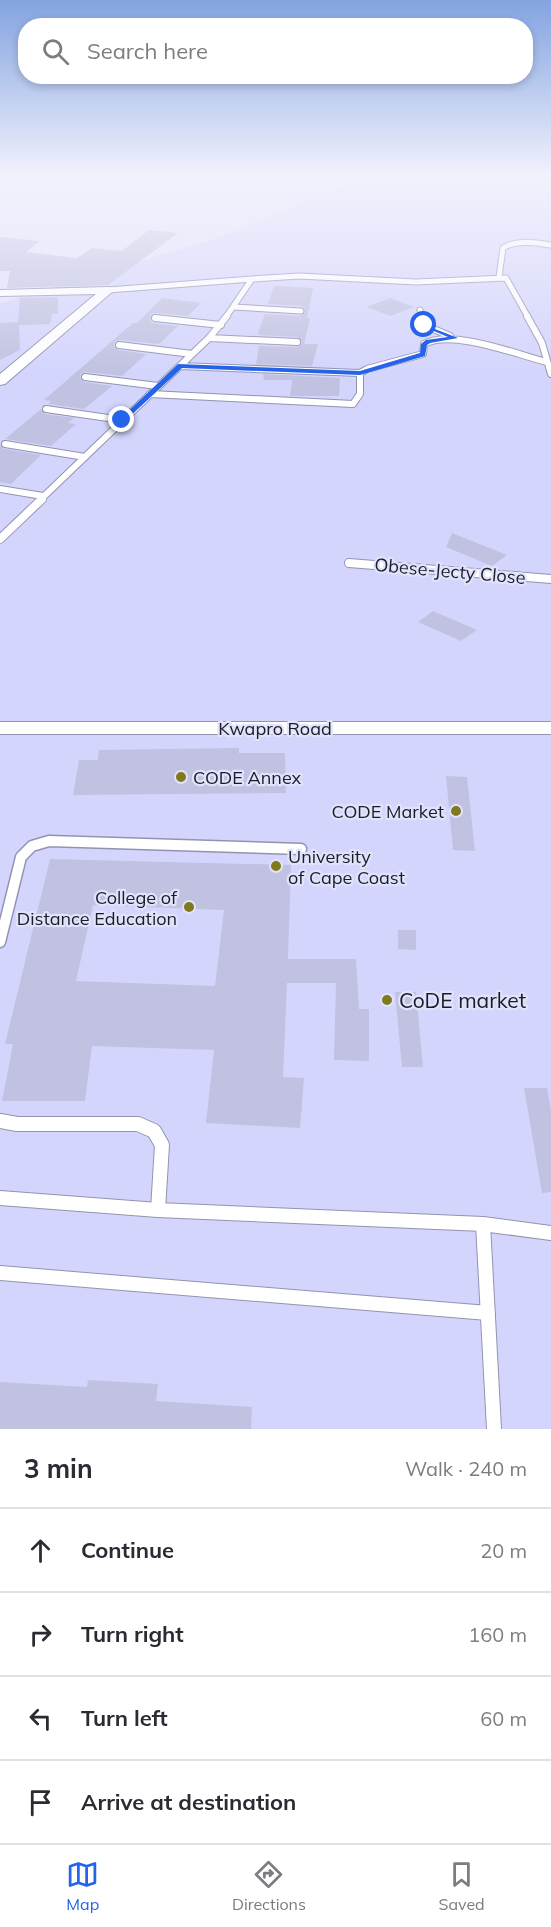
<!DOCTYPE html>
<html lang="en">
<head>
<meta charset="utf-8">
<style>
  :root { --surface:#fff; --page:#f7f7f7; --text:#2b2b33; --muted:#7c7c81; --line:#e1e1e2; --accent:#2563eb }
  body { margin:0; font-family:Mulish,sans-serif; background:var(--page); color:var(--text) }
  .stop { position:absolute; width:18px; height:18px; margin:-14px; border:4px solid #2563eb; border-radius:50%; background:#fff }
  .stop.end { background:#2563eb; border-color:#fff; box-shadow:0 2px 6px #0008 }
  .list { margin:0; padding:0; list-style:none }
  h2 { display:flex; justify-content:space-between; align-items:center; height:78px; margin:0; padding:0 24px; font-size:26px }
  h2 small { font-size:20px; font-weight:400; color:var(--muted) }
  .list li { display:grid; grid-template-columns:39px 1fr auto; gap:18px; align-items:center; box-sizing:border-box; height:84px; padding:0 24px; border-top:2px solid var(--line) }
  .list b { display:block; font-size:22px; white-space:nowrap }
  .list em { font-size:20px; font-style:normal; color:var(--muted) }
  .icon { flex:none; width:33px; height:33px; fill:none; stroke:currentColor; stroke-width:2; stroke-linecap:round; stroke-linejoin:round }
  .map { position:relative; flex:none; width:551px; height:1429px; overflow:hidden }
  .search { position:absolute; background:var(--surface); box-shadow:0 3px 9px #0003; left:18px; right:18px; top:18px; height:66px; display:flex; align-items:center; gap:15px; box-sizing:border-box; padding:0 21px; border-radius:24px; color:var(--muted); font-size:22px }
  .sheet { height:414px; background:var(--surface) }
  nav { display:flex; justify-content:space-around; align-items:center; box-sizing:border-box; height:84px; border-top:2px solid var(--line); background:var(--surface); font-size:16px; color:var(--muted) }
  nav a { display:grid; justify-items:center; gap:3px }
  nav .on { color:var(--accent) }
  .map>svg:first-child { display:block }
  .built { fill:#d4d5fc }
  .building { fill:#c1c2e1; fill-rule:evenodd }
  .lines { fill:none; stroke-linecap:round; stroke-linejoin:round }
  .service-far4-casing { stroke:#9393b1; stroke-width:7 }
  .service-far3-casing { stroke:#9393b1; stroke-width:8 }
  .service-far2-casing { stroke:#9393b1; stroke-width:10 }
  .service-far1-casing { stroke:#9393b1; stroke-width:13 }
  .service-casing { stroke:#9393b1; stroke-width:16 }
  .minor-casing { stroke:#9393b1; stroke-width:2 }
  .service-far4 { stroke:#fff; stroke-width:5 }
  .service-far3 { stroke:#fff; stroke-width:6 }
  .service-far2 { stroke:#fff; stroke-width:8 }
  .service-far1 { stroke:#fff; stroke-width:10 }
  .service { stroke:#fff; stroke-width:14 }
  .minor { fill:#fff; fill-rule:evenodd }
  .route { fill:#2563eb }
  .poi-dot { fill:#81791e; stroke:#e1e2fb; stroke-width:2 }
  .labels { text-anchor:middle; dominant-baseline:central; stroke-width:4.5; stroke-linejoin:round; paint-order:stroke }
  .street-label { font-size:18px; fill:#1b1c27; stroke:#e1e2fb }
  .poi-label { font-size:18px; fill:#1b1c27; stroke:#e1e2fb; text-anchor:start }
  .near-poi-label { font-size:21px; fill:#1b1c27; stroke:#e1e2fb; text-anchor:start }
</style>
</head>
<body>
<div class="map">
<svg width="551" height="1429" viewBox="0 0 551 1429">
  <rect width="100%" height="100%" fill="#e1e2fb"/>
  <path class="built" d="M371,174H551V1429H0V303L215,239Z"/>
  <path class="building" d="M149,230L178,233L108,285L7,288L10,271H0V237L40,241L26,252L77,258L92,248L122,251Z
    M274,286L313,288L307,318H310L304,344H318L312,366L256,364L259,346L297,347L302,343L298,337L260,335L258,333L265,314L301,316L305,313V308L302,306L268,304Z
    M58,297V314H52L50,324L19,325L20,350L0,360V323L18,322L20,298Z
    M162,298L201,303L188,316L156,313L151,314L150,320L152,323L178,326L159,344L120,340L115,341L114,346L118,350L146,354L122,376L86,372L81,373L80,378L84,382L112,386L84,409L48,404L51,401L44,400L133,323H137Z
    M390,298L414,307L390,316L367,307Z
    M263,374L340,378L339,396H290L292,380H264Z
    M41,409L45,414L74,418L68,423L76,424L51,446L5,439Z
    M0,445L4,449L41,455L11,484L0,482Z
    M452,533L507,555L492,566L446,547Z
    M433,611L477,630L461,641L418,622Z
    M239,748V753H285L286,793L73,795L79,760H98L99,750Z
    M446,776L467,777L475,851L453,850Z
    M50,859L291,865L288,959H356L359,1009H369V1061L334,1060L336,983H287L283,1077L304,1078L300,1128L206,1123L214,1050L92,1046L85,1101H2L13,1044H5ZM93,905L224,910L215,986L76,981Z
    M398,930H416V950L398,949Z
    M395,992H416L423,1067H402Z
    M524,1088H547L551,1111V1192L542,1193Z
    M88,1380L158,1384L156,1401L252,1407L251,1429H0V1382L87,1387Z"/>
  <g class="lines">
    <defs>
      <path id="service-far4" d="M499,277L503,248C517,239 535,243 551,245
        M108,290L252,279
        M234,307L301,311
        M420,310L422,317
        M226,317L252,279L299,276L416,282L506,278L528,317"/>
      <path id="service-far3" d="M422,316L424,325L450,336
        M527,316L542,343L551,374
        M155,318L221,325
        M209,338L297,342
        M119,345L192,354
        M180,366L360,373
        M85,377L158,386
        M150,394L353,404L360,394V373L367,369L423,354L424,344C453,329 515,354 547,362
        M46,409L122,420
        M5,444L85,457
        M0,489L43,496
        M40,500L209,338L227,316"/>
      <path id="service-far2" d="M0,539L42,499
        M349,563L551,579"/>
      <path id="service-far1" d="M0,942L21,857L32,846L49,841L301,849"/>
      <path id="service" d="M0,1121L17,1124H138L154,1131L162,1145L158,1210
        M0,1198L158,1210L483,1224L551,1233
        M483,1224L494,1429
        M0,1273L488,1313"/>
      <path id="minor" d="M108,287L112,288V292L5,384L0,385V374L96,294L0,296V290Z
        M0,722H551V734H0Z"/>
    </defs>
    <use href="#service-far4" class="service-far4-casing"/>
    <use href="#service-far3" class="service-far3-casing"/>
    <use href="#service-far2" class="service-far2-casing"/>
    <use href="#service-far1" class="service-far1-casing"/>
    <use href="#service" class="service-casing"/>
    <use href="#minor" class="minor-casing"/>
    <use href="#service-far4" class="service-far4"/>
    <use href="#service-far3" class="service-far3"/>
    <use href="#service-far2" class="service-far2"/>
    <use href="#service-far1" class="service-far1"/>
    <use href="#service" class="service"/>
    <use href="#minor" class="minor"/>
  </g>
  <linearGradient id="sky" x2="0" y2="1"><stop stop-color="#83a3e1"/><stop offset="0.47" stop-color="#f2f2fd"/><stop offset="1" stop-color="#f2f2fd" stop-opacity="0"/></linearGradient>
  <rect width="551" height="374" fill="url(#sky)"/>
  <path class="route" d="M422,324L458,338L430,343L427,345L425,356L360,375L182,368L125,421L119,420L178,364L360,371L420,353L421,344L426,340L448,337L422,326Z"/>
  <g class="poi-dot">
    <circle cx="181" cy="777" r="6"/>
    <circle cx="456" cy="811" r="6"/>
    <circle cx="276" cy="866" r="6"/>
    <circle cx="189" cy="907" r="6"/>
    <circle cx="387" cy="1000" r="6"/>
  </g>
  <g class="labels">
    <g class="street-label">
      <text transform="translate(450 571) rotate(5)">Obese-Jecty Close</text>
      <text x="275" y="728">Kwapro Road</text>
    </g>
    <g class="poi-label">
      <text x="193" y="777">CODE Annex</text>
      <text x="444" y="811" text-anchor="end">CODE Market</text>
      <text x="288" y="856">University<tspan x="288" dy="21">of Cape Coast</tspan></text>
      <text x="177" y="897" text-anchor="end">College of<tspan x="177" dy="21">Distance Education</tspan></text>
    </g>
    <g class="near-poi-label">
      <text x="399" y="1000">CoDE market</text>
    </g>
  </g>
</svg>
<div class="stop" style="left:424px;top:325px"></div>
<div class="stop end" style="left:122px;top:420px"></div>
<div class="search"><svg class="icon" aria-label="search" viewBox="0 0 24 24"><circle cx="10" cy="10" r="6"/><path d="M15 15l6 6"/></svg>Search here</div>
</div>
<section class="sheet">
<h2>3 min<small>Walk · 240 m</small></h2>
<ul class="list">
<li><svg class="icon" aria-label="ahead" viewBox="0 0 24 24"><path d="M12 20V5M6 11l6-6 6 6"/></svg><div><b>Continue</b></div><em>20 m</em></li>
<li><svg class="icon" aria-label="right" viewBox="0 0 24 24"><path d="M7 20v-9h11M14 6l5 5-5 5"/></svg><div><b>Turn right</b></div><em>160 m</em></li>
<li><svg class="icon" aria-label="left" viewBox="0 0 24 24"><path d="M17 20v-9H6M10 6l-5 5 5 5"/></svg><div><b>Turn left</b></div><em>60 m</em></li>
<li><svg class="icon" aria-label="arrive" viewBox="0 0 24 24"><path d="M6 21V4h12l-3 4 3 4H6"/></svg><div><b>Arrive at destination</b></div></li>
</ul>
</section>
<nav>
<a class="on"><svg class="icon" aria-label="map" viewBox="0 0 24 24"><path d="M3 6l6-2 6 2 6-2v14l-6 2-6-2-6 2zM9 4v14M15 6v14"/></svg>Map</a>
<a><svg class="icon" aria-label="directions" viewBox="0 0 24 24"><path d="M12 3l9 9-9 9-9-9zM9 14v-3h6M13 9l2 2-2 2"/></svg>Directions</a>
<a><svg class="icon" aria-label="saved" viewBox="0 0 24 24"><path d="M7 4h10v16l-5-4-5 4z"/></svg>Saved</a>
</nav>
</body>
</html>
